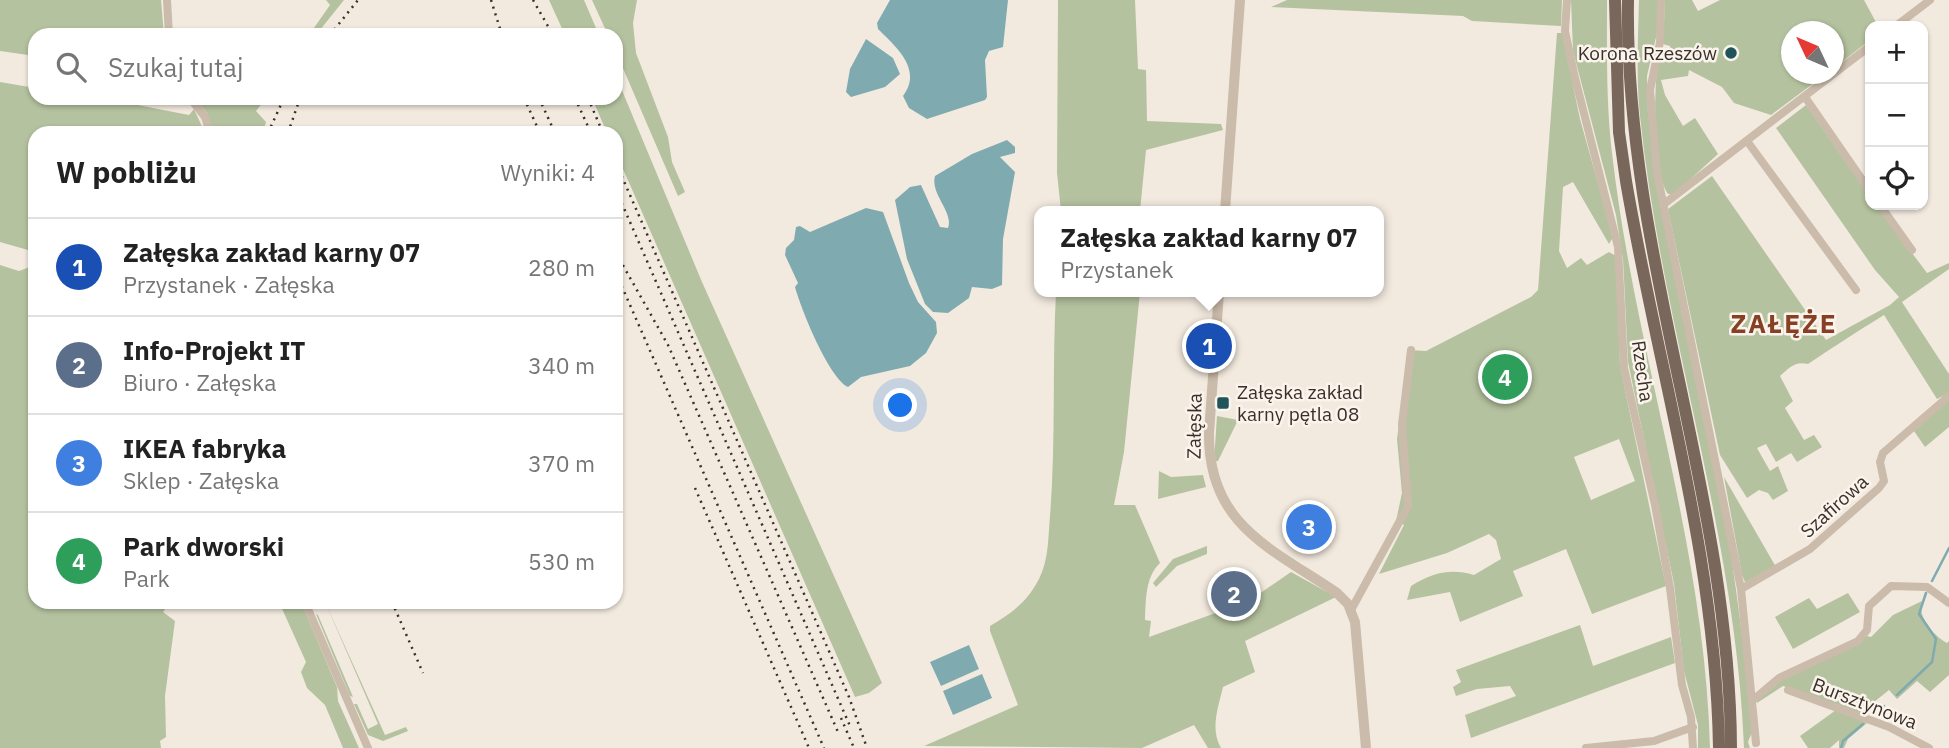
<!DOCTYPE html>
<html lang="pl">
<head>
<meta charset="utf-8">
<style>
  :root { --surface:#fff; --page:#f2f2f2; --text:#222; --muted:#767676; --line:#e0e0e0; --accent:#20545a }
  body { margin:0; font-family:"IBM Plex Sans",sans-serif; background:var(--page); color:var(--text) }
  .controls { position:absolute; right:21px; top:21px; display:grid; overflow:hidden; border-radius:14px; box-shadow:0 2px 5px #0004 }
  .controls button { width:63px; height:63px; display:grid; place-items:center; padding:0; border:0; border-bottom:2px solid var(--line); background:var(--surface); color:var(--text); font:35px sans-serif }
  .compass { position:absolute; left:1781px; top:21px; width:63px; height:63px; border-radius:50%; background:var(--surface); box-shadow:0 2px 5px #0004; rotate:314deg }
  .you { position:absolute; left:901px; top:406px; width:24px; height:24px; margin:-18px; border:5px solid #fff; border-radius:50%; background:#1a73e8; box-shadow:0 0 0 10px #1a73e833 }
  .badge { display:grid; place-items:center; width:46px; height:46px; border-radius:50%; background:var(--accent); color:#fff; font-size:23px; font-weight:700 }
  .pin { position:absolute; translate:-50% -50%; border:4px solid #fff; box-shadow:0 2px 7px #0006 }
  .popup { position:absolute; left:1034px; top:206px; width:350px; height:91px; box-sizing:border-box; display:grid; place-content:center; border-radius:14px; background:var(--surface); filter:drop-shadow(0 2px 5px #0005); font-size:23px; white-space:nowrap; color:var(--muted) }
  .popup b { font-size:26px; color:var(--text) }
  .popup::after { content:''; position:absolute; left:50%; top:100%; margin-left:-14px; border:14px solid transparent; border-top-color:var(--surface) }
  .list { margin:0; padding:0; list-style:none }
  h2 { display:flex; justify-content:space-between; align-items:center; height:91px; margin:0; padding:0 28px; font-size:30px }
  h2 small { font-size:23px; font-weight:400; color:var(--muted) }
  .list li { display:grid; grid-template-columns:46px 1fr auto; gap:21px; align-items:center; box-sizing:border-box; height:98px; padding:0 28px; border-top:2px solid var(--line) }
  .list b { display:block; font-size:26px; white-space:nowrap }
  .list p { margin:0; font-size:23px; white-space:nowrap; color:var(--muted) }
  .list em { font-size:23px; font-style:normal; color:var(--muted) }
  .icon { flex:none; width:38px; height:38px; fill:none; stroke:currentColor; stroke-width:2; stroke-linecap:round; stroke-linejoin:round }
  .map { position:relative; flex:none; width:1949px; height:748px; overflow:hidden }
  .search { position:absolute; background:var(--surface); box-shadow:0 2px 5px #0004; left:28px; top:28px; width:595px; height:77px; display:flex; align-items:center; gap:18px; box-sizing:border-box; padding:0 24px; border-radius:21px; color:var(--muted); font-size:26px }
  .panel { position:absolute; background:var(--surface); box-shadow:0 2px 5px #0004; left:28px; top:126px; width:595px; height:483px; border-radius:21px }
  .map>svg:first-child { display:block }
  .green { fill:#b5c29f; fill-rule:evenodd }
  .water { fill:#7fabb0 }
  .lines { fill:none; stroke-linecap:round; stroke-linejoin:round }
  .stream { stroke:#7fabb0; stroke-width:2.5 }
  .minor { stroke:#cbbbab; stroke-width:8 }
  .tertiary { stroke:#cbbbab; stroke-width:10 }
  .primary { stroke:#7a675c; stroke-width:12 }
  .rail { stroke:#39302a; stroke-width:2.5; stroke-dasharray:2 5; stroke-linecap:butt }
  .poi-dot { fill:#20545a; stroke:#faf4ec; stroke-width:2.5 }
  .labels { text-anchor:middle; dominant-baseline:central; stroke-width:5; stroke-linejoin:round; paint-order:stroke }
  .poi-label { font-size:19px; fill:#39302a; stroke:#faf4ec; text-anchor:end }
  .street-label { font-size:19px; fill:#39302a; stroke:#faf4ec }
  .district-label { font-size:26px; font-weight:bold; letter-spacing:2px; fill:#874024; stroke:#faf4ec }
</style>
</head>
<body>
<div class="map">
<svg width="1949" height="748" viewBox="0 0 1949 748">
  <rect width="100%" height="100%" fill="#f3eadf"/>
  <path class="green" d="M0,0H161L164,35H35V56L0,51Z
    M326,0H344L316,35H309L330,5Z
    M549,0H584L599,35H565Z
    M592,0H637L633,23L636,53L668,137L672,162L685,192L678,196L616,52V35H608Z
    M1058,0H1135L1138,69L1146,70L1147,121L1221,124L1223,130L1146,150L1140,211H1061L1057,173Z
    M1287,0H1562L1561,26L1472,21L1463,16L1271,7Z
    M1571,0H1607C1607,51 1606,103 1612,153C1635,354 1705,545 1710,748H1698V725L1684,671L1674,584L1628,362L1623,259L1616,215L1573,51Z
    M1639,0H1658L1657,33L1647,76L1648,113C1687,318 1735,523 1752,732L1748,742L1750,748H1744C1736,533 1662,329 1640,116C1636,78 1638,39 1639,0Z
    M1665,0H1692L1698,11L1720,0H1864L1878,26H1870V40L1834,68V32H1792V74H1826L1771,115L1734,103L1722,87L1689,70L1688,76L1661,80L1665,95L1683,126L1695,118L1718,154L1674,194H1668C1652,172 1654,87 1658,59L1662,57L1671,60L1670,46L1663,44Z
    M1557,33H1562L1580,119L1613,237L1609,244L1573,182L1563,187L1559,251L1567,268L1581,258L1587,265L1609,252L1616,256L1620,366L1666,586L1592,614L1566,549L1513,571L1523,596L1460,622L1450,592L1407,600L1411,586C1432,573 1450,568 1474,575L1501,559L1496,540L1489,534L1447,553L1379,574L1404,525L1396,521L1402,493L1397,439L1409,350L1426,351L1531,297L1538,290ZM1619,439L1635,481L1591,500L1574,457Z
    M616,76L702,282L882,683L869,693L855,697L616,153V133H607L592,98H616Z
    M0,82L35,88V98L112,100L189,115L194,109L205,133H35V252L0,242Z
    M195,98H266L256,111L266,122L263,133H213L207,113Z
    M1806,105L1870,197V205H1876L1927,273L1949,263V269L1902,302L1949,374V393L1937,399L1884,315C1860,330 1833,347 1808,364C1795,361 1789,368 1780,376L1793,401L1785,408L1804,440L1814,435L1822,447L1797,462L1791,453L1776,462L1766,444L1757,448L1770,471L1778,466L1788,491L1773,500L1768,493L1759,490L1747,498L1720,455L1668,209L1712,176L1826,340L1890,305L1899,297L1875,270L1776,128Z
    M0,265L19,271L35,265V602H183L176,608L167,606L163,612L175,621L165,696L166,737L160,741L161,748H0Z
    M1056,292H1140L1124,452L1114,505H1135L1160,563C1145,577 1146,601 1145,620L1151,621L1149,637L1249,601L1291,572L1336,597L1245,641L1255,672L1223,687C1218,708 1210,729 1221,748H1208L1194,725L1142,748L924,746L1018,705L990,631V626C1012,613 1027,602 1039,579C1049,559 1048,538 1050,516C1056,442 1052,367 1056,292Z
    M1949,399V427L1925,447L1914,431Z
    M1217,416L1238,420L1218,461H1214Z
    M1159,471L1171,477L1203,475L1206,487L1158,499Z
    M1724,477L1776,567L1745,582L1742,575Z
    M1207,546V554L1177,566L1156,587L1153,583L1173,559Z
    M1848,593L1860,612L1793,649L1775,617L1809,598L1817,609Z
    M1922,601C1917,617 1934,636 1947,643L1949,641V675L1930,692L1917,681L1897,699L1889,690L1859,714L1783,686L1757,703V699L1778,681L1867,636L1871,637L1893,615Z
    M279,602H301L337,687L338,701L359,748H343L325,705L307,688L301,672L306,662Z
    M325,602L385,735L406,727L408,731L383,741L368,735L354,704H357L368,729L378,724Z
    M316,614L318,615L353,697L350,696Z
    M1580,625L1593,666L1671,637L1675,663L1471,738L1465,715L1516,696L1510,686L1477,689L1456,696L1453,687L1461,682L1456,670Z
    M1836,710L1867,723L1848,739L1844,748H1839V740L1830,748H1808L1800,736Z"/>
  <path class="water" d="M890,0H1008L1003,47L989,51L985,60L987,97L985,100L927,119L909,108L903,96C923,69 896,47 878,29L877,23Z
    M866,39L893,58L900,74L885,87L851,97L846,92L850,69Z
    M1007,140L1015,147V153L1000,157L1015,172L1003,239L1002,285L992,289L972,287L969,298L948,313L933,312L925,304L907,259L895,200L910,187L921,185L940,227L948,228C954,212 930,194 935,176L972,154Z
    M866,208L883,212L909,283L918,302L936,322L937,333L926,353L910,366L861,377L848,387C829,378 801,309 795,287L798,283L785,255L786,248L794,240L796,227L800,226L810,232Z
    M969,645L979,669L941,686L930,662Z
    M982,674L992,698L953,715L943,691Z"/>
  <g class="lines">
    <path class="stream" d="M1932,581L1949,548
      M1897,695L1932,662L1936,639L1919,614L1926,593
      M1873,715L1884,706
      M1841,748L1843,741L1863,724"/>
    <path class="minor" d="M167,0L169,35
      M1567,0L1565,31L1575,78L1618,247L1624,368L1655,505L1670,588L1682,685L1691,717L1693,748
      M1661,0L1660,42L1650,90L1657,173L1741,589L1756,743
      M1896,26L1930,0
      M1805,97L1870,191
      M190,98L205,117L210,133
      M1747,141L1856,290
      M1664,204L1870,46
      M1880,205L1912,250
      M1741,589L1810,549L1879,488L1884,481L1880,462L1883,453L1949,396
      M305,602L368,748
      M1351,610L1408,506L1402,424L1411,350
      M1788,690L1889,727L1929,748
      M1753,700L1779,678L1858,641L1867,630L1869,606L1891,586L1927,587L1949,603
      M1586,748L1654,741L1693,727"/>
    <path class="tertiary" d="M1225,211L1240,0
      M1219,292L1209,433C1208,525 1271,548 1337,593L1348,604L1355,622L1366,748"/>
    <path class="primary" d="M1615,0L1619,132L1626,181C1658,370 1716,556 1719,748
      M1628,0C1624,255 1730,494 1731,748"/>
    <path class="rail" d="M491,0L502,35
      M533,0L553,35
      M330,35L358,0
      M524,98L540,133
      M539,98L555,133
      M575,98L591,133
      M588,98L603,133
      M268,133L284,98
      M288,133L300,98
      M616,163L849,697L867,748
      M616,190L850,726
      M616,253L668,345L838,732
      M616,273L824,748
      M695,488L809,748
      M392,602L423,673
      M841,718L854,748"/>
  </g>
  <g class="poi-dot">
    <circle cx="1731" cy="53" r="7"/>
    <rect x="1216" y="396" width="14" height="14" rx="3.5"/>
  </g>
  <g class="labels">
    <g class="poi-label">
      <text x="1717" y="53">Korona Rzeszów</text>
      <text x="1237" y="392" text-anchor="start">Załęska zakład<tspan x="1237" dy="22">karny pętla 08</tspan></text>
    </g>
    <g class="street-label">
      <text transform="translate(1643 371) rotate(82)">Rzecha</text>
      <text transform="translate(1194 426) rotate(-89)">Załęska</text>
      <text transform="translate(1834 506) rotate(-42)">Szafirowa</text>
      <text transform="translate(1865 703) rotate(21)">Bursztynowa</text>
    </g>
    <g class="district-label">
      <text x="1784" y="323">ZAŁĘŻE</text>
    </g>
  </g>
</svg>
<div class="controls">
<button>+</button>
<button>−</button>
<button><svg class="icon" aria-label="locate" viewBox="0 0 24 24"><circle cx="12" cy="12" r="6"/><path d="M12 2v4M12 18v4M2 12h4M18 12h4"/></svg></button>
</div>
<svg class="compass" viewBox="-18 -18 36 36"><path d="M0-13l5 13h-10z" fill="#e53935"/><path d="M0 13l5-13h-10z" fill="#767676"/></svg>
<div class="you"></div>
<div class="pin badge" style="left:1209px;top:346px;background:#1a4fb4">1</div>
<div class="popup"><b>Załęska zakład karny 07</b>Przystanek</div>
<div class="pin badge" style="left:1234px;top:594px;background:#5c6f8a">2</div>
<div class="pin badge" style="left:1309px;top:527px;background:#3f7fe0">3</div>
<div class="pin badge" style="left:1505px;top:377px;background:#2e9e5b">4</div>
<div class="search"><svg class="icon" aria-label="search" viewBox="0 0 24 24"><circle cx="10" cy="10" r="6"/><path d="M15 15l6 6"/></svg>Szukaj tutaj</div>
<section class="panel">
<h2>W pobliżu<small>Wyniki: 4</small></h2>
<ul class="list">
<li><span class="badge" style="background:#1a4fb4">1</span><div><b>Załęska zakład karny 07</b><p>Przystanek · Załęska</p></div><em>280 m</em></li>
<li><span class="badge" style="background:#5c6f8a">2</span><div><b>Info-Projekt IT</b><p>Biuro · Załęska</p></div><em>340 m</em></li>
<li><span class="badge" style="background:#3f7fe0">3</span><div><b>IKEA fabryka</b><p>Sklep · Załęska</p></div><em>370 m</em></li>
<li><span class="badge" style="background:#2e9e5b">4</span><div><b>Park dworski</b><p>Park</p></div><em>530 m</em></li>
</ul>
</section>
</div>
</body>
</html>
